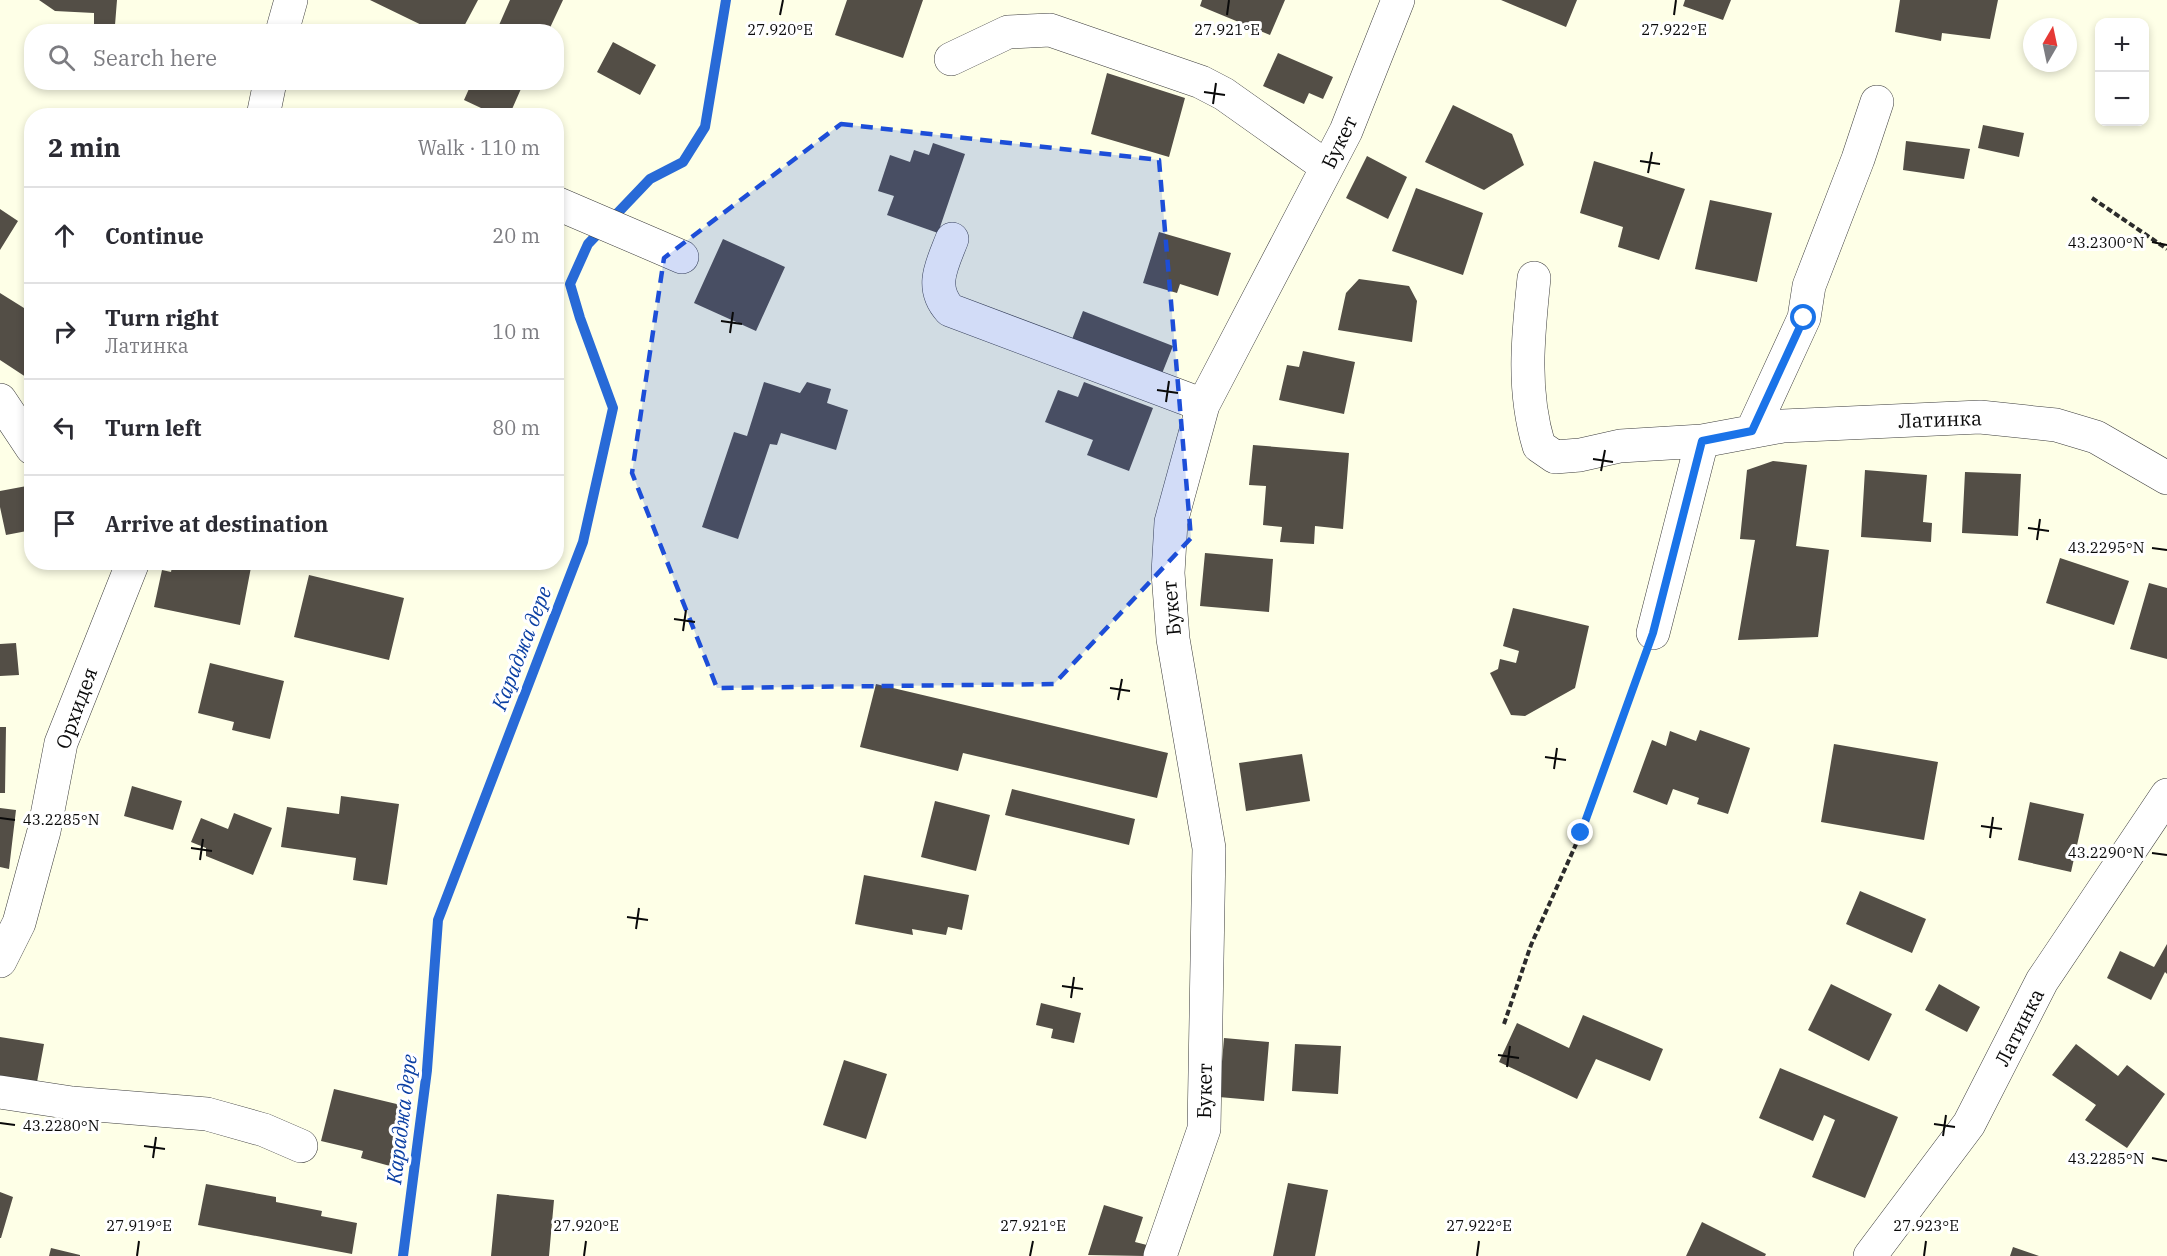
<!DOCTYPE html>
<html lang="en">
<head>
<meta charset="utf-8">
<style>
  :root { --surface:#fff; --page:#f2f2f3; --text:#2b2b33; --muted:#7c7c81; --line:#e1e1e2 }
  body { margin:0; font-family:"IBM Plex Serif",serif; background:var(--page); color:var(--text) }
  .controls { position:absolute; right:18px; top:18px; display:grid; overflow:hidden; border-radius:12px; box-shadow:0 3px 9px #0003 }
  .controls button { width:54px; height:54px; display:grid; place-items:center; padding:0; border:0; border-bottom:2px solid var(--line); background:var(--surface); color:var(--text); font:30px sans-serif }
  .compass { position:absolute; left:2023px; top:18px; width:54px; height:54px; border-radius:50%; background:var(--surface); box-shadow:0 3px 9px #0003; rotate:9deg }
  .stop { position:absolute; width:18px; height:18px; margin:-14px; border:4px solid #1a73e8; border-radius:50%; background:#fff }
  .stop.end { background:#1a73e8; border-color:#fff; box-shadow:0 2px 6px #0008 }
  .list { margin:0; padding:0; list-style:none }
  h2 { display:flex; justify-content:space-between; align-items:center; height:78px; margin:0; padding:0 24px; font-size:26px }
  h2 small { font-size:20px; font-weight:400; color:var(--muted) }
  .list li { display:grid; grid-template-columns:39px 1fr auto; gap:18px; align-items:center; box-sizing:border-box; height:96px; padding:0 24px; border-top:2px solid var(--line) }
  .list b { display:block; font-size:22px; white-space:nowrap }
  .list p { margin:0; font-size:20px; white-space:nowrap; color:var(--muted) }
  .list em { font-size:20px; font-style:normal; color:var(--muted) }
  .icon { flex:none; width:33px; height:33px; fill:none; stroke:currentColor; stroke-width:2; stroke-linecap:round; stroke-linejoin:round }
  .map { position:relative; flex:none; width:2167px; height:1256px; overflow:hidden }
  .search { position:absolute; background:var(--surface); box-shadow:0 3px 9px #0003; left:24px; top:24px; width:540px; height:66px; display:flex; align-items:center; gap:15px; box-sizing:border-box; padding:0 21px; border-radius:24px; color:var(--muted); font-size:22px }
  .panel { position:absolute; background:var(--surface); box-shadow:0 3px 9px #0003; left:24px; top:108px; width:540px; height:462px; border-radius:24px }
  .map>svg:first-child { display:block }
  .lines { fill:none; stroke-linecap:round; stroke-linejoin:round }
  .stream { stroke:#286ad7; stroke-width:10 }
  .building { fill:#534e46 }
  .minor-casing { stroke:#3d3d3d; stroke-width:34 }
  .path { stroke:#2c2c2c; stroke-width:4; stroke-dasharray:6 3; stroke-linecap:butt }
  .minor { stroke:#fff; stroke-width:33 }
  .route { stroke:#1a73e8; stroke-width:8 }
  .marked { fill:#1d4ed8; fill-opacity:0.2; stroke:#1d4ed8; stroke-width:4.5; stroke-dasharray:12 8; stroke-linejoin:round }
  .ticks { fill:none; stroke:#0a0a0a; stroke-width:2 }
  .labels { text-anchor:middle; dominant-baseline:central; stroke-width:6; stroke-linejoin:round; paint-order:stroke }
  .street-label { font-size:20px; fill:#0a0a0a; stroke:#fff }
  .water-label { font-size:21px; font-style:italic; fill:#0b3fa3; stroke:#fff }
  .ticks-label { font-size:15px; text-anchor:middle; fill:#0a0a0a; stroke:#fff; stroke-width:6; stroke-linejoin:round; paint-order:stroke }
</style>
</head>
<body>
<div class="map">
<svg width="2167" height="1256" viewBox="0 0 2167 1256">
  <rect width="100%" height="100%" fill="#feffe7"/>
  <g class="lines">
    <path class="stream" d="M403,1256L427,1070L438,920L583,542L613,408L580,318L570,284L588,244L650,179L683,162L705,127L726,0"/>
  </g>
  <path class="building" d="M39,0H117L115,25L94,24V13L55,11Z
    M370,0H478L461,32H436Z
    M510,0H563L548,32H496Z
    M847,0H923L903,58L835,35Z
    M1202,0H1285L1270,35L1200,6Z
    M1501,0H1577L1566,27Z
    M1685,0H1731L1723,20L1683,6Z
    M1900,0H1998L1990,39L1942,33L1941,41L1895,32Z
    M613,42L656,65L640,95L597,72Z
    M1278,53L1333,77L1323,99L1309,93L1304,104L1263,86Z
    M1107,73L1185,98L1169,157L1091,134Z
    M472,82H524L509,116H498L464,100Z
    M1453,105L1512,134L1524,165L1484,190L1425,162Z
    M1983,125L2024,133L2019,157L1978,148Z
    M1906,141L1970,149L1964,179L1903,170Z
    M933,143L965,154L938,233L887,215L894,196L878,191L890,155L910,162L914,150L929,155Z
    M1367,156L1407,177L1388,219L1346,198Z
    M1594,161L1685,189L1659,260L1618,247L1623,227L1580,213Z
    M1416,188L1483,213L1463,275L1392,251Z
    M1710,200L1772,213L1757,282L1695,269Z
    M0,209L18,221L0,250Z
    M1159,232L1231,253L1218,296L1180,284L1177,293L1143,283Z
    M723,239L785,267L756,331L694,303Z
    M1359,279L1409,286L1417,301L1412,342L1338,330L1346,293Z
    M0,293L32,313V381L0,360Z
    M1083,311L1173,346L1159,381L1069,347Z
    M1303,351L1355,362L1344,414L1279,400L1287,365L1299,367Z
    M764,382L800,393L807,382L831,389L827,403L848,410L836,450L781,433L777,445L770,444L738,539L702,527L734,432L747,436Z
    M1084,382L1153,408L1129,471L1087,455L1093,440L1045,422L1058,390L1078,397Z
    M1253,445L1349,453L1343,529L1315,526L1314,544L1280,542L1282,527L1263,525L1266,486L1249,485Z
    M1773,461L1807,465L1796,546L1829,550L1818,637L1738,640L1755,540L1740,539L1747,470Z
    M1865,470L1927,475L1923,522L1932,523L1931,542L1861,537Z
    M1965,472L2021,474L2018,536L1962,533Z
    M32,485V530L6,535L0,507V491Z
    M1205,553L1273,559L1269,612L1200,606Z
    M2060,558L2129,581L2114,625L2046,603Z
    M173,562H252L240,625L154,607L162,570L171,572Z
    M309,575L404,598L389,660L294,637Z
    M2149,583L2167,588V659L2130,649Z
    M1513,608L1589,626L1575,688L1525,716L1511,715L1490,673L1498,669L1500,659L1516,663L1519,651L1503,646Z
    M16,643L19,675L0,676V644Z
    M210,663L284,681L270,739L232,730L234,722L198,713Z
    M876,684L1168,753L1157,798L963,753L958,771L860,747Z
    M0,727H6L5,793H0Z
    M1700,730L1750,748L1728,814L1697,804L1699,798L1673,789L1667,805L1633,792L1652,740L1666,746L1670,731L1696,741Z
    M1834,744L1938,762L1924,840L1821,822Z
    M1302,754L1310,801L1246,811L1239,763Z
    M132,786L182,801L173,830L124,816Z
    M1012,789L1135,819L1129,845L1005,815Z
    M341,796L399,804L387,885L353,880L356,858L281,847L287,807L339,814Z
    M935,801L990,815L976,871L921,857Z
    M2030,802L2084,814L2071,872L2018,860Z
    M0,808L16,810L9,869L0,867Z
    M234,813L272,828L253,875L206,856V848L191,842L201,818L228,829Z
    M864,875L969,895L962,930L948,927L946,935L912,929L913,935L855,924Z
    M1860,891L1926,919L1912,953L1846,924Z
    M2167,944V974L2165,972L2151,1000L2107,978L2120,951L2154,967Z
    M1831,984L1892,1014L1869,1061L1808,1030Z
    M1939,984L1980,1007L1967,1032L1925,1010Z
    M1041,1003L1081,1013L1074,1043L1051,1038L1053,1029L1036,1025Z
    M1583,1015L1663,1049L1650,1081L1596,1059L1577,1099L1499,1062L1517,1023L1569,1048Z
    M0,1037L44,1044L37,1082L0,1076Z
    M1224,1038L1269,1042L1264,1101L1219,1097Z
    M1295,1044L1341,1046L1338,1094L1292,1091Z
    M2076,1044L2118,1076L2127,1065L2165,1094L2127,1148L2085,1120L2096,1105L2052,1075Z
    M844,1060L887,1074L866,1139L823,1125Z
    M1780,1068L1898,1117L1865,1198L1812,1177L1835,1120L1824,1115L1813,1141L1759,1118Z
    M334,1089L405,1106L390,1166L361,1158L363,1151L321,1141Z
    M1288,1183L1328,1190L1315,1256H1273Z
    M206,1184L276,1197V1202L322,1211L321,1216L357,1223L352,1254L198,1225Z
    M0,1192L13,1197L1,1238H0Z
    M497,1194L554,1200L549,1256H491Z
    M1104,1205L1143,1217L1135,1242L1147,1245L1144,1256L1088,1255Z
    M1702,1222L1766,1254L1765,1256H1686Z
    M2013,1247L2039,1256H2010Z
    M51,1248L80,1255V1256H49Z"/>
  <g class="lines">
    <defs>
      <path id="minor" d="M282,32L291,0
        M951,59L1008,32L1050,30L1201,82L1224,94L1327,167
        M263,116L270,82
        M556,203L682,257
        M952,239C942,265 929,287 950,310L1203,405
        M1534,278C1528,336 1522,390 1539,446L1555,457L1580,455L1620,446L1702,441L1783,426L1980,417L2056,425L2096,437L2167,478
        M0,400L32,448
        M1752,431L1804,318L1809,286L1858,159L1877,102
        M1653,633L1702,441
        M0,961L19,923L44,831L61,743L133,562
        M0,1092L72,1103L207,1114L264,1130L301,1146
        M1160,1256L1204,1129L1209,848L1173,639L1168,573L1171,522L1203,405L1346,131L1398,0
        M1870,1256L1969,1124L2042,981L2167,795"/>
    </defs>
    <use href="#minor" class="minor-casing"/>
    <path class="path" d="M2092,198L2167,249
      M1504,1024L1531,945L1581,833L1642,665"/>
    <use href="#minor" class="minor"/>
  </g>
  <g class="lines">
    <path class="route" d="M1581,833L1653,633L1702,441L1752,431L1804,318"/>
  </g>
  <path class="marked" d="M841,124L1159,160L1191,538L1054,684L717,688L632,473L664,258Z"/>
  <path class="ticks" d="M780,15L783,0M1227,15L1229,0M1674,15L1676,0M1204,92L1225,95M1213,104L1216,83M1640,161L1660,164M1648,173L1652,152M2152,242L2167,245M721,321L742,324M730,333L733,312M1157,390L1178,393M1166,402L1169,381M1593,459L1613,462M1601,471L1605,450M2028,528L2049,531M2037,540L2040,519M2152,548L2167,550M674,619L695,622M683,631L686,610M1110,688L1130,691M1118,700L1122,679M1545,757L1566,760M1554,769L1557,748M0,818L15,820M1981,826L2002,829M1990,838L1993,817M191,848L212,851M2152,853L2167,855M200,860L203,839M627,917L648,920M636,929L639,908M1062,986L1083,989M1071,998L1074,977M1498,1055L1519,1058M1507,1067L1510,1046M0,1123L15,1125M1934,1124L1955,1127M1943,1136L1946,1115M144,1146L165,1149M153,1158L156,1137M2152,1158L2167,1161M137,1256L139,1241M584,1256L586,1241M1030,1256L1033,1241M1477,1256L1479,1241M1924,1256L1926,1241"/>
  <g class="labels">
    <g class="street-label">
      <text transform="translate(1339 142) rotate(-64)">Букет</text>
      <text transform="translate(1940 419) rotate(-2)">Латинка</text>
      <text transform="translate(1171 608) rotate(-95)">Букет</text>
      <text transform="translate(76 708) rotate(-70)">Орхидея</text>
      <text transform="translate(2019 1027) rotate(-63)">Латинка</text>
      <text transform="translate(1204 1091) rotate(-89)">Букет</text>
    </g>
    <g class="water-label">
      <text transform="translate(521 648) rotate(-69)">Караджа дере</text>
      <text transform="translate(401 1119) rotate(-83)">Караджа дере</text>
    </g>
  </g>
  <g class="ticks-label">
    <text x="780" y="35">27.920°E</text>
    <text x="1227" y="35">27.921°E</text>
    <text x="1674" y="35">27.922°E</text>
    <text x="2106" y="248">43.2300°N</text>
    <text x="2106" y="553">43.2295°N</text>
    <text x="61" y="825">43.2285°N</text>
    <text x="2106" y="858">43.2290°N</text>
    <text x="61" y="1131">43.2280°N</text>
    <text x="2106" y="1164">43.2285°N</text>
    <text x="139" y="1231">27.919°E</text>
    <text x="586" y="1231">27.920°E</text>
    <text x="1033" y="1231">27.921°E</text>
    <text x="1479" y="1231">27.922°E</text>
    <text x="1926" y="1231">27.923°E</text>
  </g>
</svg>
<div class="controls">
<button>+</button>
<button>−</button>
</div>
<svg class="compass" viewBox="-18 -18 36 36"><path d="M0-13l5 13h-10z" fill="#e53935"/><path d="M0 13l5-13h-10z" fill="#7c7c81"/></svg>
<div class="stop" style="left:1804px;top:318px"></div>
<div class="stop end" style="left:1581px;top:833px"></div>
<div class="search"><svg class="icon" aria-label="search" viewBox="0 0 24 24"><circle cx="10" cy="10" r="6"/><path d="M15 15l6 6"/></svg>Search here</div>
<section class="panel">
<h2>2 min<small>Walk · 110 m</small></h2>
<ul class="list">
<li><svg class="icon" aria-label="ahead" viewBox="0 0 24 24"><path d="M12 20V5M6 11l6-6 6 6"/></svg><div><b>Continue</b></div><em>20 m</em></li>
<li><svg class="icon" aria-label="right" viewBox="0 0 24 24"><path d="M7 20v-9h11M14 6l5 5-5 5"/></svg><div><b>Turn right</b><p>Латинка</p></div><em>10 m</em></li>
<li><svg class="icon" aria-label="left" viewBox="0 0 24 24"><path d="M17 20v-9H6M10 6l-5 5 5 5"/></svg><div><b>Turn left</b></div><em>80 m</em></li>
<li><svg class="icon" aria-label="arrive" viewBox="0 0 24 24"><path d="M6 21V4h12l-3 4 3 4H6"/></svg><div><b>Arrive at destination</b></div></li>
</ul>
</section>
</div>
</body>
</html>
